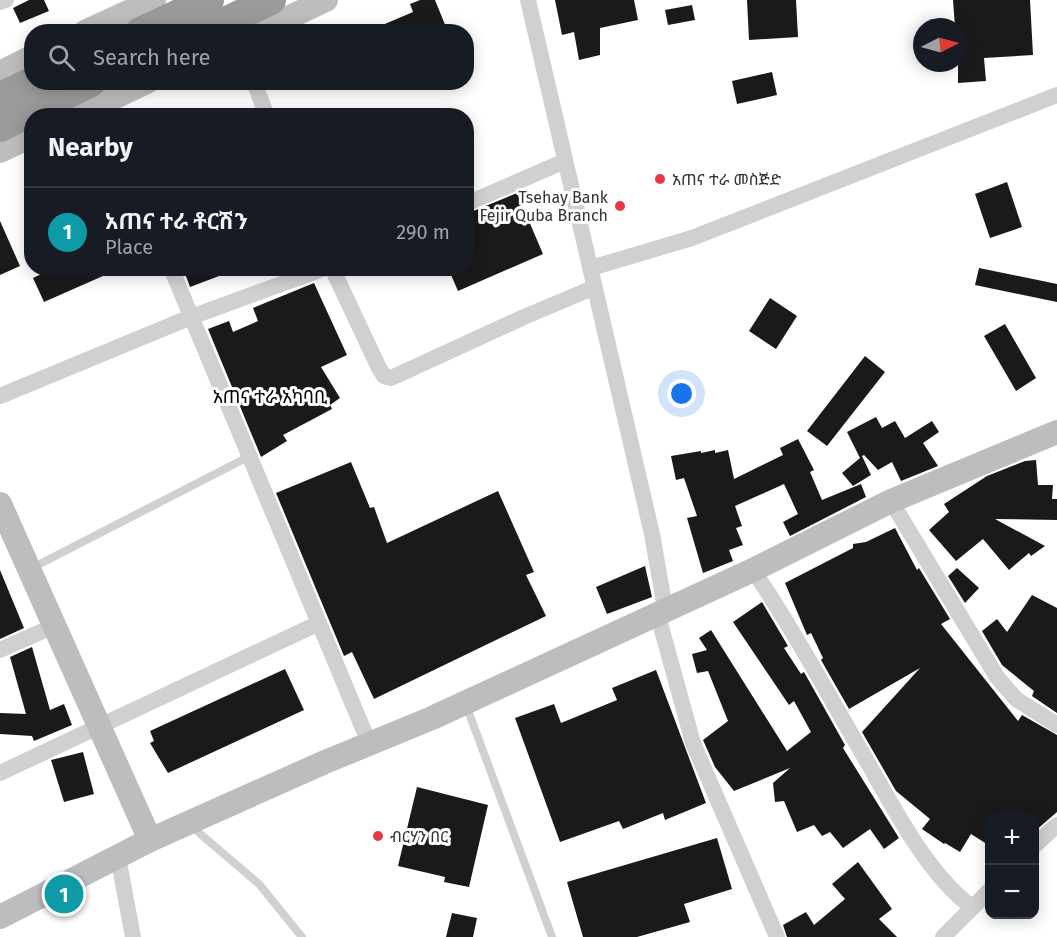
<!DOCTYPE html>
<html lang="en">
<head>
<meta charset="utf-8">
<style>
  :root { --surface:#171b24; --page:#242831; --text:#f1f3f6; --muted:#9ea1a6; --line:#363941; --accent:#e63946 }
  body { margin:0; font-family:"Fira Sans","Noto Sans Ethiopic",sans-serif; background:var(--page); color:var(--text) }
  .controls { position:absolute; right:18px; bottom:18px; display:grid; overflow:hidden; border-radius:12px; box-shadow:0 3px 15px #0003 }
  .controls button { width:54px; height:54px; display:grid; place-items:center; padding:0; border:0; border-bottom:2px solid var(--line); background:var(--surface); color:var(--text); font:30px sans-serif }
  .compass { position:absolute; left:913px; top:18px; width:54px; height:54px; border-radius:50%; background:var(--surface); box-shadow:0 3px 15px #0003; rotate:84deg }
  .you { position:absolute; left:682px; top:394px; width:21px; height:21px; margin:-15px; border:4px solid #fff; border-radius:50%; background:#1a73e8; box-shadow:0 0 0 9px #1a73e833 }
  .badge { display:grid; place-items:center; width:39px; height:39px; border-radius:50%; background:var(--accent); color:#fff; font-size:20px; font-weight:700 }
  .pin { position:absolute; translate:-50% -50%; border:3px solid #fff; box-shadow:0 2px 6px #0006 }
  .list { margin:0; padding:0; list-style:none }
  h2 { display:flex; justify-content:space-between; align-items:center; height:78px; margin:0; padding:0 24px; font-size:26px }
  h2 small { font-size:20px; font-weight:400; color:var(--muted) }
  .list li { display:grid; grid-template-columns:39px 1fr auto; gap:18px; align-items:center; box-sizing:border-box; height:90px; padding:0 24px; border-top:2px solid var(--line) }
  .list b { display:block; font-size:22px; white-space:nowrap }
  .list p { margin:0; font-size:20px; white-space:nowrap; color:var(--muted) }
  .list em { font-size:20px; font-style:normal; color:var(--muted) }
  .icon { flex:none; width:33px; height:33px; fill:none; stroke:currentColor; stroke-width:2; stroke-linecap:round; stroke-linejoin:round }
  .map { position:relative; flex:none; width:1057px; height:937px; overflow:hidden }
  .search { position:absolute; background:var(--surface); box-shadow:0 3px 15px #0003; left:24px; top:24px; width:450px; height:66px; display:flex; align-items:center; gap:15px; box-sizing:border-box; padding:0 21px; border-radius:24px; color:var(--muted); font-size:22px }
  .panel { position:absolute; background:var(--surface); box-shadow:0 3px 15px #0003; left:24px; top:108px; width:450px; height:168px; border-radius:24px }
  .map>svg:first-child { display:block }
  .building { fill:#1a1a1a }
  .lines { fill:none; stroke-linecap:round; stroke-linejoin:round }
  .lane { stroke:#d0d0d0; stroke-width:8 }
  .street { stroke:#d0d0d0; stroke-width:16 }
  .secondary { stroke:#bdbdbd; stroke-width:24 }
  .highway { stroke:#9a9a9a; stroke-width:30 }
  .poi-dot { fill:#e63946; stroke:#fff; stroke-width:2 }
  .labels { text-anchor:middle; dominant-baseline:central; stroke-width:6; stroke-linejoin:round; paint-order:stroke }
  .poi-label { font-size:16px; fill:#333; stroke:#fff; text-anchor:start }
  .neighbourhood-label { font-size:18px; fill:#000; stroke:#fff }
</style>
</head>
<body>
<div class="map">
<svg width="1057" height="937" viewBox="0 0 1057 937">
  <rect width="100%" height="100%" fill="#fff"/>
  <path class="building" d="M29,0H44L49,11L20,23L13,8Z
    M420,0H435L448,32H366L413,12L410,4Z
    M555,0H634L638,20L600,28V55L579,60L574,32L562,35Z
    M747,0H796L798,37L749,40Z
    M953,0H1030L1033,55L984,58L986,81L958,83V27H955Z
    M692,5L695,20L668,25L665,10Z
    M772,72L777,95L737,104L732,81Z
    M1007,182L1022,227L990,238L975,194Z
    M517,193L543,254L458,291L448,268H466V214Z
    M0,221L20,266L0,275Z
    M54,268H121L44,302L33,278Z
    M183,268H234L235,270L190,287Z
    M979,268L1057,284V302L975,285Z
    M314,283L347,355L321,367L340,398L330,405L332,409L283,435L287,441L261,457L208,329L229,321L233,332L258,321L253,308Z
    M770,298L797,316L776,349L749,331Z
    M1005,324L1036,378L1016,391L984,336Z
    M865,356L885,372L827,446L807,431Z
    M876,417L882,428L895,421L905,438L932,421L939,432L923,443L938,466L901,481L892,462L878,470L864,455L862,456L871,475L853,486L842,473L860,458L847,432Z
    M798,439L814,470L810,472L822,500L861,484L866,497L790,536L783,522L798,514L784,484L735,506L742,526L736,528L743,545L729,550L733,561L703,573L687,518L697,516L684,478L676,480L671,456L701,451V453L715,450V453L728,450L734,479L783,455L780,448Z
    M1036,460L1038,485H1053L1052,499H1057V520L995,519L1045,546L1031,556L1029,553L1009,570L983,539L956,561L929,530L949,512L944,504L987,476L1025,461Z
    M351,462L370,508L374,507L387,543L498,491L534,572L526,575L546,616L374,699L352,652L344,656L276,493Z
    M895,528L917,570L919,568L950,619L941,624L1018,721L1022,715L1057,735V812L1035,831V816H990V846L971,834L960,852L945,843L944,844L922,829L930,819L896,791L862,732L920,668L849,709L821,660L823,658L811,633L807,635L785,583L853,548V544L866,542Z
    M645,566L652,597L607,614L596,587Z
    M957,568L979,588L965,603L948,576Z
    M0,570L24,628L0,639Z
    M1032,595L1057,608V713L1032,696L1034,691L1002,665L982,631L997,619L1007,632Z
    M762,602L788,646L784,648L801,674L804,672L845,745L843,748L899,838L884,849L870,829L843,848L830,832L822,836L814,825L797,832L784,801L775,802L773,783L790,768L734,791L715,767L703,740L728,721L708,671L697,673L692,654L707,650L699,638L711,630L787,751L811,732L794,701L789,705L733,622Z
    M32,647L50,710L64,704L72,725L34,741L32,736L0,734V713L26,714L10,657Z
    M285,669L304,710L168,773L150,743L154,741L150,731Z
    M656,670L706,803L665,820L663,813L623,829L619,821L560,842L515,718L554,704L561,723L617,700L612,688Z
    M83,752L94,794L64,802L51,760Z
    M417,787L488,805L469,887L444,882L445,877L398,866Z
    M717,838L732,889L684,904L690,922L637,937H583L567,882Z
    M858,862L892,909L879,919L897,937H787L783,925L806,912L814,925L845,899L832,884Z
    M452,913L477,918L473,937H446Z"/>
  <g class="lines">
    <path class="lane" d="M32,568L248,457
      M466,705L552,937
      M191,826L259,884L302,937"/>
    <path class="street" d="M528,0L652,534L665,608
      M0,2L6,0
      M254,82L267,116
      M466,204L565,161
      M171,268L369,743
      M332,268L379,368L384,376L391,378L524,317L595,287
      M591,268L692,238L1057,95
      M0,396L191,317L325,268
      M891,501L997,677L1016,699L1057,725
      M753,570C795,632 830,698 868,763C894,809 929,876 972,907
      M657,612L693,743L777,937
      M0,650L54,626
      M0,773L317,624
      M1034,846L1057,825
      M118,857L133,937
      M943,937L990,890"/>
    <path class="secondary" d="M85,32L154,0
      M258,32L326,0
      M0,73L32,57
      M75,116L147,82
      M0,151L32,136
      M0,504L150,840
      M0,917L150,840L325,762L432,718L753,570L891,501L1057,432"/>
    <path class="highway" d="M140,32L209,0
      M204,32L271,0
      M0,97L32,82
      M0,127L91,82"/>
  </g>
  <g class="poi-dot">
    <circle cx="660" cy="179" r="6"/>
    <circle cx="620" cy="206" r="6"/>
    <circle cx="378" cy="836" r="6"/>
  </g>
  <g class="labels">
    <g class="poi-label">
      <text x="672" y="179">አጠና ተራ መስጅድ</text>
      <text x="608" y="197" text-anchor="end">Tsehay Bank<tspan x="608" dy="18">Fejir Quba Branch</tspan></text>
      <text x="390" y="836">ብርሃን በር</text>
    </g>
    <g class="neighbourhood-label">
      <text x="270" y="397">አጠና ተራ አካባቢ</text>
    </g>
  </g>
</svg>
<div class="controls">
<button>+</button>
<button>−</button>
</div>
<svg class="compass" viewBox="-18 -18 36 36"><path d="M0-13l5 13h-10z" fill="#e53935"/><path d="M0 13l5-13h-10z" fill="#9ea1a6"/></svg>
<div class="you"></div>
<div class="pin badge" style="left:64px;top:894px;background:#0f9aa8">1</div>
<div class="search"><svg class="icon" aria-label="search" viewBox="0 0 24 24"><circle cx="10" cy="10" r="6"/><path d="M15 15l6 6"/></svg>Search here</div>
<section class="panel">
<h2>Nearby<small></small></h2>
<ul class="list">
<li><span class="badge" style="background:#0f9aa8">1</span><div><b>አጠና ተራ ቶርሽን</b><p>Place</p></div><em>290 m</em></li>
</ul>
</section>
</div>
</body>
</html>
